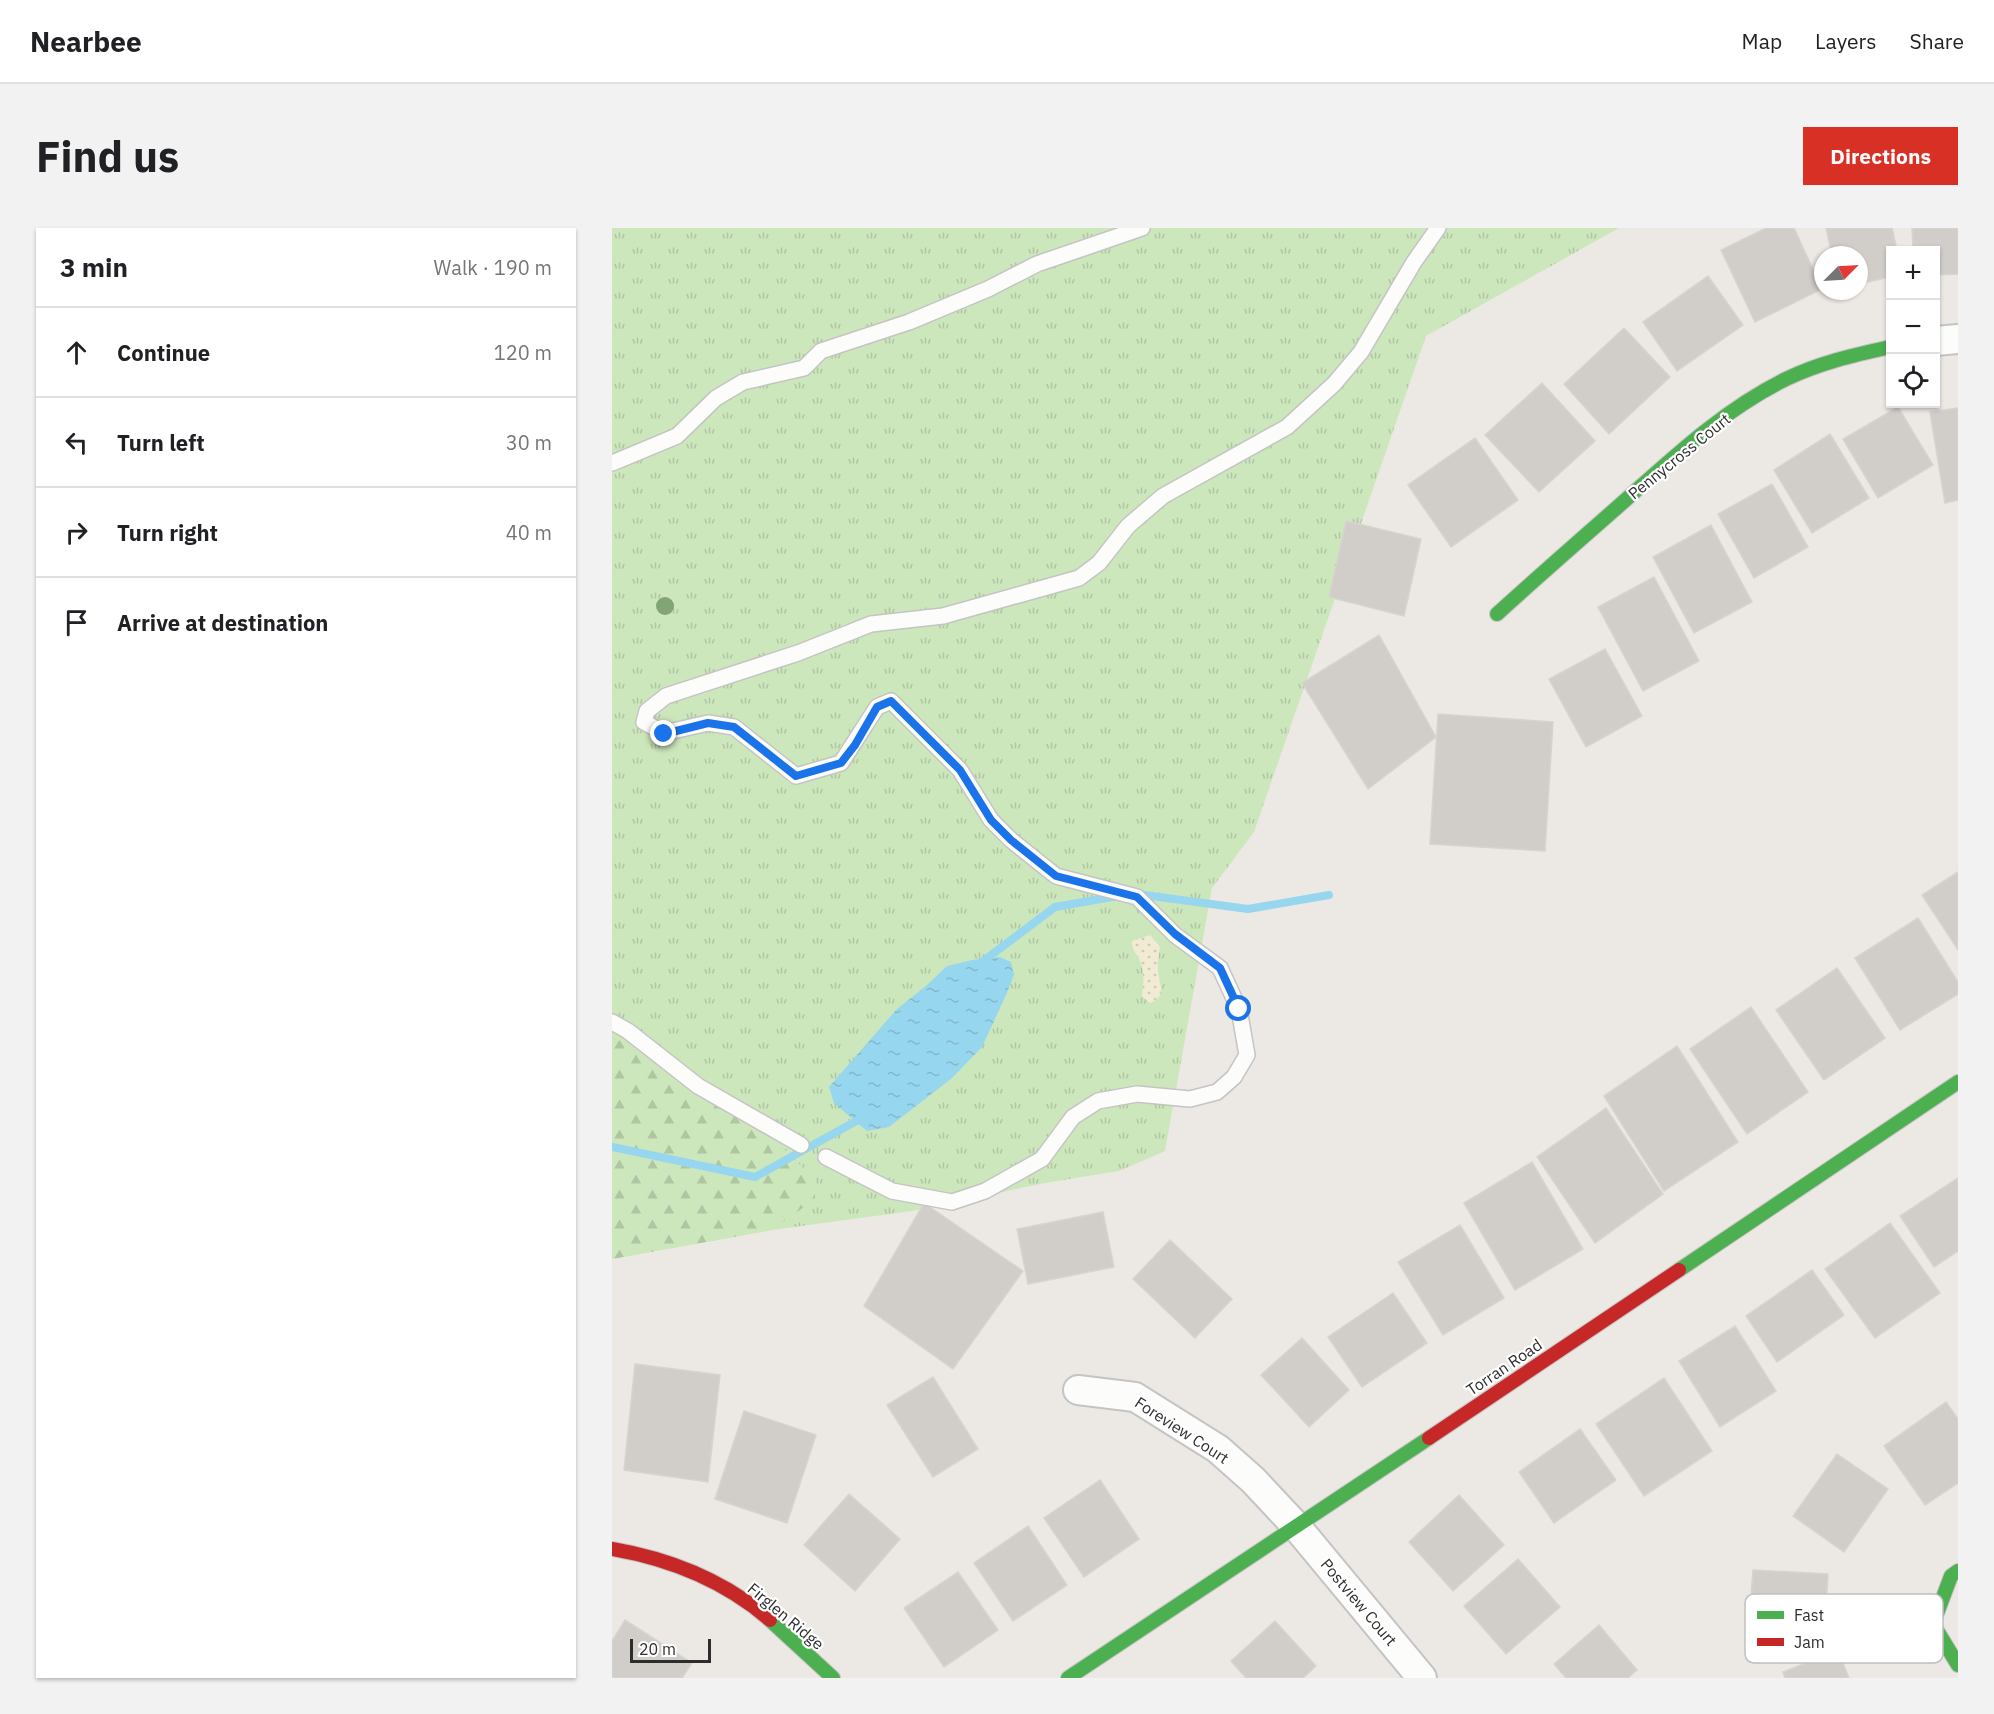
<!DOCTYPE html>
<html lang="en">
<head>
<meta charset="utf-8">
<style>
  :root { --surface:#fff; --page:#f2f2f2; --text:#202124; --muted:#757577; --line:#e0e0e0; --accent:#d93025 }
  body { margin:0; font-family:"IBM Plex Sans",sans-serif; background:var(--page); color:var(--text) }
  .controls { position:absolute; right:18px; top:18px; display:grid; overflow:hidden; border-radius:0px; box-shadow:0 2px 4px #0004 }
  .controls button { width:54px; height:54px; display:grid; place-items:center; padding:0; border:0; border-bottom:2px solid var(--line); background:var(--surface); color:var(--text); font:30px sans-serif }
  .compass { position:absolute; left:1202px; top:18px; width:54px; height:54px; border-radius:50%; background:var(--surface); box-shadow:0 2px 4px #0004; rotate:66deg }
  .scale { position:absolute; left:18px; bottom:15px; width:81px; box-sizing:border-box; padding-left:6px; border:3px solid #2d2d2d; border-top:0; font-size:16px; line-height:21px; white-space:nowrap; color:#2d2d2d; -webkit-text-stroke:4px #fff; paint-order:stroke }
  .stop { position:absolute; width:18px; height:18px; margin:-14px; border:4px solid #1a73e8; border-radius:50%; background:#fff }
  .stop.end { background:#1a73e8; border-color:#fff; box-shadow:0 2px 6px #0008 }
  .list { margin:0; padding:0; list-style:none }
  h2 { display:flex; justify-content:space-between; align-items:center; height:78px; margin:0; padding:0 24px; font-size:26px }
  h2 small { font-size:20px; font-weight:400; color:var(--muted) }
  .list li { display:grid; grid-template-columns:39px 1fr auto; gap:18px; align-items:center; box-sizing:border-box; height:90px; padding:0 24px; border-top:2px solid var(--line) }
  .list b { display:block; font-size:22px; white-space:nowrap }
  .list em { font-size:20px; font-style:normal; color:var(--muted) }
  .icon { flex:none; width:33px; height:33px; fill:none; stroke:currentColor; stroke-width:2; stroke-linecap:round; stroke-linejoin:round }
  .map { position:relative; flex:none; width:1346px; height:1450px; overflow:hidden; border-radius:0px }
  header { display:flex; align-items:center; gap:36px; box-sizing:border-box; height:84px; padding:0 30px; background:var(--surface); border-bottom:2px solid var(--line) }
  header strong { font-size:28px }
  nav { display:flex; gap:33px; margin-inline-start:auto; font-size:21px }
  .intro { display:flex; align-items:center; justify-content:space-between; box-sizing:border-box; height:144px; padding:0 36px }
  h1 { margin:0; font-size:42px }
  .button { padding:15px 27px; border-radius:0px; background:var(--accent); color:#fff; font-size:21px; font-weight:700 }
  main { display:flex; gap:36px; padding:0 36px }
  aside { flex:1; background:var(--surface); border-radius:0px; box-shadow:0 2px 4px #0004 }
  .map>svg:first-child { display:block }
  .grass { fill:url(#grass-tufts) }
  .forest { fill:url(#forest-firs) }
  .sand { fill:url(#sand-dots) }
  .water { fill:url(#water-ripples) }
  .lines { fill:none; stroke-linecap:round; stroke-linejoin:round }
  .stream { stroke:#96d6ee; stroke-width:8 }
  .building { fill:#d1ceca; stroke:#d7d4d0; stroke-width:1.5 }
  .lane-casing { stroke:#c5c4c4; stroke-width:18 }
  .street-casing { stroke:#c5c4c4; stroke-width:32 }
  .fast-casing { stroke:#c5c4c4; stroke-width:16 }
  .jam-casing { stroke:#c5c4c4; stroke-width:16 }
  .lane { stroke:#fcfcfb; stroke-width:15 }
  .street { stroke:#fcfcfb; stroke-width:28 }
  .fast { stroke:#4caf50; stroke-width:14 }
  .jam { stroke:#c62828; stroke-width:14 }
  .tree { fill:#81a574 }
  .route { stroke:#1a73e8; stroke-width:8 }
  .labels { text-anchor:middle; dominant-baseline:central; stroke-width:4.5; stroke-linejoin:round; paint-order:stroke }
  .street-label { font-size:16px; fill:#2d2d2d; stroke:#fff }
  .key { fill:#fff; stroke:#c0c0c0; stroke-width:1.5 }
  .key-label { font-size:16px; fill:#2d2d2d }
</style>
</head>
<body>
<header>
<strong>Nearbee</strong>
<nav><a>Map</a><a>Layers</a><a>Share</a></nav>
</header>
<div class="intro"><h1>Find us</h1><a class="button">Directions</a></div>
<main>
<aside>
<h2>3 min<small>Walk · 190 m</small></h2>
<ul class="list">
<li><svg class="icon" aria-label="ahead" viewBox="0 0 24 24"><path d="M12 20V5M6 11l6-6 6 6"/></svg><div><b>Continue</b></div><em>120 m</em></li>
<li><svg class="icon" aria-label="left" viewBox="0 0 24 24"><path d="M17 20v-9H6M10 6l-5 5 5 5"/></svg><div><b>Turn left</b></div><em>30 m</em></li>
<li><svg class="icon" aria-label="right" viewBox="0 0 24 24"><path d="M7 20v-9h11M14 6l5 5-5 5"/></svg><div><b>Turn right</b></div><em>40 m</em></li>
<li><svg class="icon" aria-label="arrive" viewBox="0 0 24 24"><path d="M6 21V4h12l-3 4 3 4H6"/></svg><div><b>Arrive at destination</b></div></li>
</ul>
</aside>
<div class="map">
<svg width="1346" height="1450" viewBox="0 0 1346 1450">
  <defs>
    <pattern id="grass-tufts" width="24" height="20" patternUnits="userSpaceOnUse" patternTransform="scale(1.5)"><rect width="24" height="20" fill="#cde7bc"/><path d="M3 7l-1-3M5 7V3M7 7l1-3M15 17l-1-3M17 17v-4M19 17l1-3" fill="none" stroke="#b0c6a2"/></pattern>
    <pattern id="forest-firs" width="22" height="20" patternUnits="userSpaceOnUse" patternTransform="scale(1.5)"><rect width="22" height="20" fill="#cde7bc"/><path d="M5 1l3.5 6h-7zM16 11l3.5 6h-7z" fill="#b0c6a2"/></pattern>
    <pattern id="sand-dots" width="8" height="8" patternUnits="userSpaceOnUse" patternTransform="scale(1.5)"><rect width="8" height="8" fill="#f0ebd2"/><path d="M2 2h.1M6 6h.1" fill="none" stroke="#cecab5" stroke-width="1.8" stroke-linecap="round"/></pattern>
    <pattern id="water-ripples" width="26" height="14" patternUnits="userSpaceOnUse" patternTransform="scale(1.5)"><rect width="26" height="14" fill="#96d6ee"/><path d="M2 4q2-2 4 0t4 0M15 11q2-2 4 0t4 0" fill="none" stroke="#82b8cc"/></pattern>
  </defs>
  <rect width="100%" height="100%" fill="#ece8e4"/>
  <path class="grass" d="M0,0H1007L814,108L642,604L600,660L553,923L507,943L433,955L300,983L160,1002L0,1031Z"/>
  <path class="forest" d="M0,809L111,863L203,951V971L160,1002L0,1031Z"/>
  <path class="sand" d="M538,707L548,719C547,727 545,735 546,743C548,758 555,768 538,775L530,768C531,758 533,746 529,736C527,728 519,722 520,713Z"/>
  <path class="water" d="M388,729L399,734L402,747L394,767L370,819L340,850L277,899L255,903L222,875L217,859L284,782L315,757L335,738L360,732Z"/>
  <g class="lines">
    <path class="stream" d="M525,666L636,681L717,667
      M366,737L443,679L506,668
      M0,919L143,949L248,891L251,887"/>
  </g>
  <path class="building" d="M1154,0H1182L1210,61L1143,94L1109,22Z
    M1214,0H1280L1285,22H1278V49L1247,56V27H1220Z
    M1300,0H1346V46L1324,47V22H1301Z
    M1096,48L1131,97L1065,143L1031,94Z
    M1012,100L1058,149L997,206L952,156Z
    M930,155L983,213L927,264L873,207Z
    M1286,179L1321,237L1266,270L1231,211Z
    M1346,180V272L1333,275L1318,184Z
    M1218,206L1257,270L1200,305L1162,242Z
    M863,210L906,272L839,319L796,257Z
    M1160,256L1196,319L1142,350L1106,286Z
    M734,293L809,311L792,388L717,369Z
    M1099,297L1140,374L1082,405L1041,329Z
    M1042,349L1087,433L1031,463L986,379Z
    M767,407L824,509L756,561L690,455Z
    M993,421L1030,488L974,519L937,451Z
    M826,486L941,494L933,623L818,616Z
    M1346,644V722L1310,667Z
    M1306,690L1346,754V766L1288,802L1243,730Z
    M1225,740L1273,810L1212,852L1164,782Z
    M1139,779L1196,864L1135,906L1078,821Z
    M1065,818L1126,914L1052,963L992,868Z
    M994,880L1051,966L983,1015L925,929Z
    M920,934L971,1021L903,1062L852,975Z
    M1346,950V1023L1322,1039L1288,988Z
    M312,975L411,1043L341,1141L252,1078Z
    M491,984L502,1039L416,1056L405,1001Z
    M1278,995L1328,1065L1263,1110L1213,1041Z
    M848,997L892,1070L831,1107L786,1034Z
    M558,1012L620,1071L583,1110L521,1051Z
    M1200,1042L1232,1087L1165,1134L1134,1088Z
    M781,1065L815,1115L750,1159L716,1109Z
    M1123,1098L1164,1163L1108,1199L1067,1133Z
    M690,1110L737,1162L697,1199L649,1147Z
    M23,1136L108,1147L96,1254L12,1242Z
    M321,1149L366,1221L321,1249L275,1177Z
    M1052,1150L1100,1223L1032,1268L984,1196Z
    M1334,1174L1346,1191V1255L1313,1277L1272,1218Z
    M132,1183L204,1207L175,1295L103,1271Z
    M968,1201L1004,1252L942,1295L907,1244Z
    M1225,1226L1276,1261L1232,1324L1181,1288Z
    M488,1252L527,1311L472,1349L432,1290Z
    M237,1266L288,1311L243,1363L192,1317Z
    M847,1267L892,1317L841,1363L797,1314Z
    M416,1298L455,1357L401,1393L362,1335Z
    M906,1331L948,1379L894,1426L852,1378Z
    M1141,1342L1216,1346L1212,1411L1136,1406Z
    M346,1344L386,1402L332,1439L292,1380Z
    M13,1392L80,1435L70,1450H0V1413Z
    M663,1393L704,1438L691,1450H634L619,1433Z
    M987,1397L1025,1442L1016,1450H954L942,1436Z
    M1226,1423L1237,1450H1173L1171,1444Z"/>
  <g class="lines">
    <defs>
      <path id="lane" d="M0,235L65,208L104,170L131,154L192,140L209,123L297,94L376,61L425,36L530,0
        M0,794L16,803L86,858L189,917
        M214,929L280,963L340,974L373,963L430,931L461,889L486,873L525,866L578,871L605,864L622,849L635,827L627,781L608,740L563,707L525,669L444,648L399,612L379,592L348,542L279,473L265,479L229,535L184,548L122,499L96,495L52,505L32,494L35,483L54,468L186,425L259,396L331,388L467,350L487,335L516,298L551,268L675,199L722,156L749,124L802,34L826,0"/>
      <path id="street" d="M1324,113L1346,111
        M466,1162L523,1169L606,1221L641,1252L684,1298L810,1450"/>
      <path id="fast" d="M885,386C929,346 974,307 1018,268C1066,225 1115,180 1174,151C1207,135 1242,127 1278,119
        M1067,1042L1346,854
        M1346,1343L1339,1348L1321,1396L1346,1437
        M158,1392L221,1450
        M456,1450L817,1210"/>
      <path id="jam" d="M817,1210L1067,1042
        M0,1321C58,1331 113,1353 158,1392"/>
    </defs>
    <use href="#lane" class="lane-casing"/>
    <use href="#street" class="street-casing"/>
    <use href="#fast" class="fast-casing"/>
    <use href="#jam" class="jam-casing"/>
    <use href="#lane" class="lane"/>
    <use href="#street" class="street"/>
    <use href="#fast" class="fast"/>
    <use href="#jam" class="jam"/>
  </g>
  <circle class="tree" cx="53" cy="378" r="9"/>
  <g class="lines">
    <path class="route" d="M52,506L96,495L122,499L184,548L229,535L243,517L265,479L279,473L348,542L379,592L399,612L444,648L525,669L563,706L608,740L627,781"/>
  </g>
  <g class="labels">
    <g class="street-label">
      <text transform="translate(1067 228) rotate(-39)">Pennycross Court</text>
      <text transform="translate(892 1139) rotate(-34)">Torran Road</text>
      <text transform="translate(570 1202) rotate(33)">Foreview Court</text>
      <text transform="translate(747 1374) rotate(50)">Postview Court</text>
      <text transform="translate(174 1388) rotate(40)">Firglen Ridge</text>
    </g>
  </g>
  <rect x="1133" y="1366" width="198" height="69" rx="9" class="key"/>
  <rect x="1145" y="1383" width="27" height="8" fill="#4caf50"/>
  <rect x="1145" y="1410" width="27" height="8" fill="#c62828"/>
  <g class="key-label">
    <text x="1182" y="1393">Fast</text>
    <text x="1182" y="1420">Jam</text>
  </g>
</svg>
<div class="controls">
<button>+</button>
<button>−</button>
<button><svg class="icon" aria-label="locate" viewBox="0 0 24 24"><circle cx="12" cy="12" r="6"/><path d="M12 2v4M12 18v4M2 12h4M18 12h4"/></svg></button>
</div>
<svg class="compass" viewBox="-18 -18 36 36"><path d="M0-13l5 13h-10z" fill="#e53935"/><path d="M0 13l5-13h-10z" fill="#757577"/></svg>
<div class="scale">20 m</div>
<div class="stop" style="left:627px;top:781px"></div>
<div class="stop end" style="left:52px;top:506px"></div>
</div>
</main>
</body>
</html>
